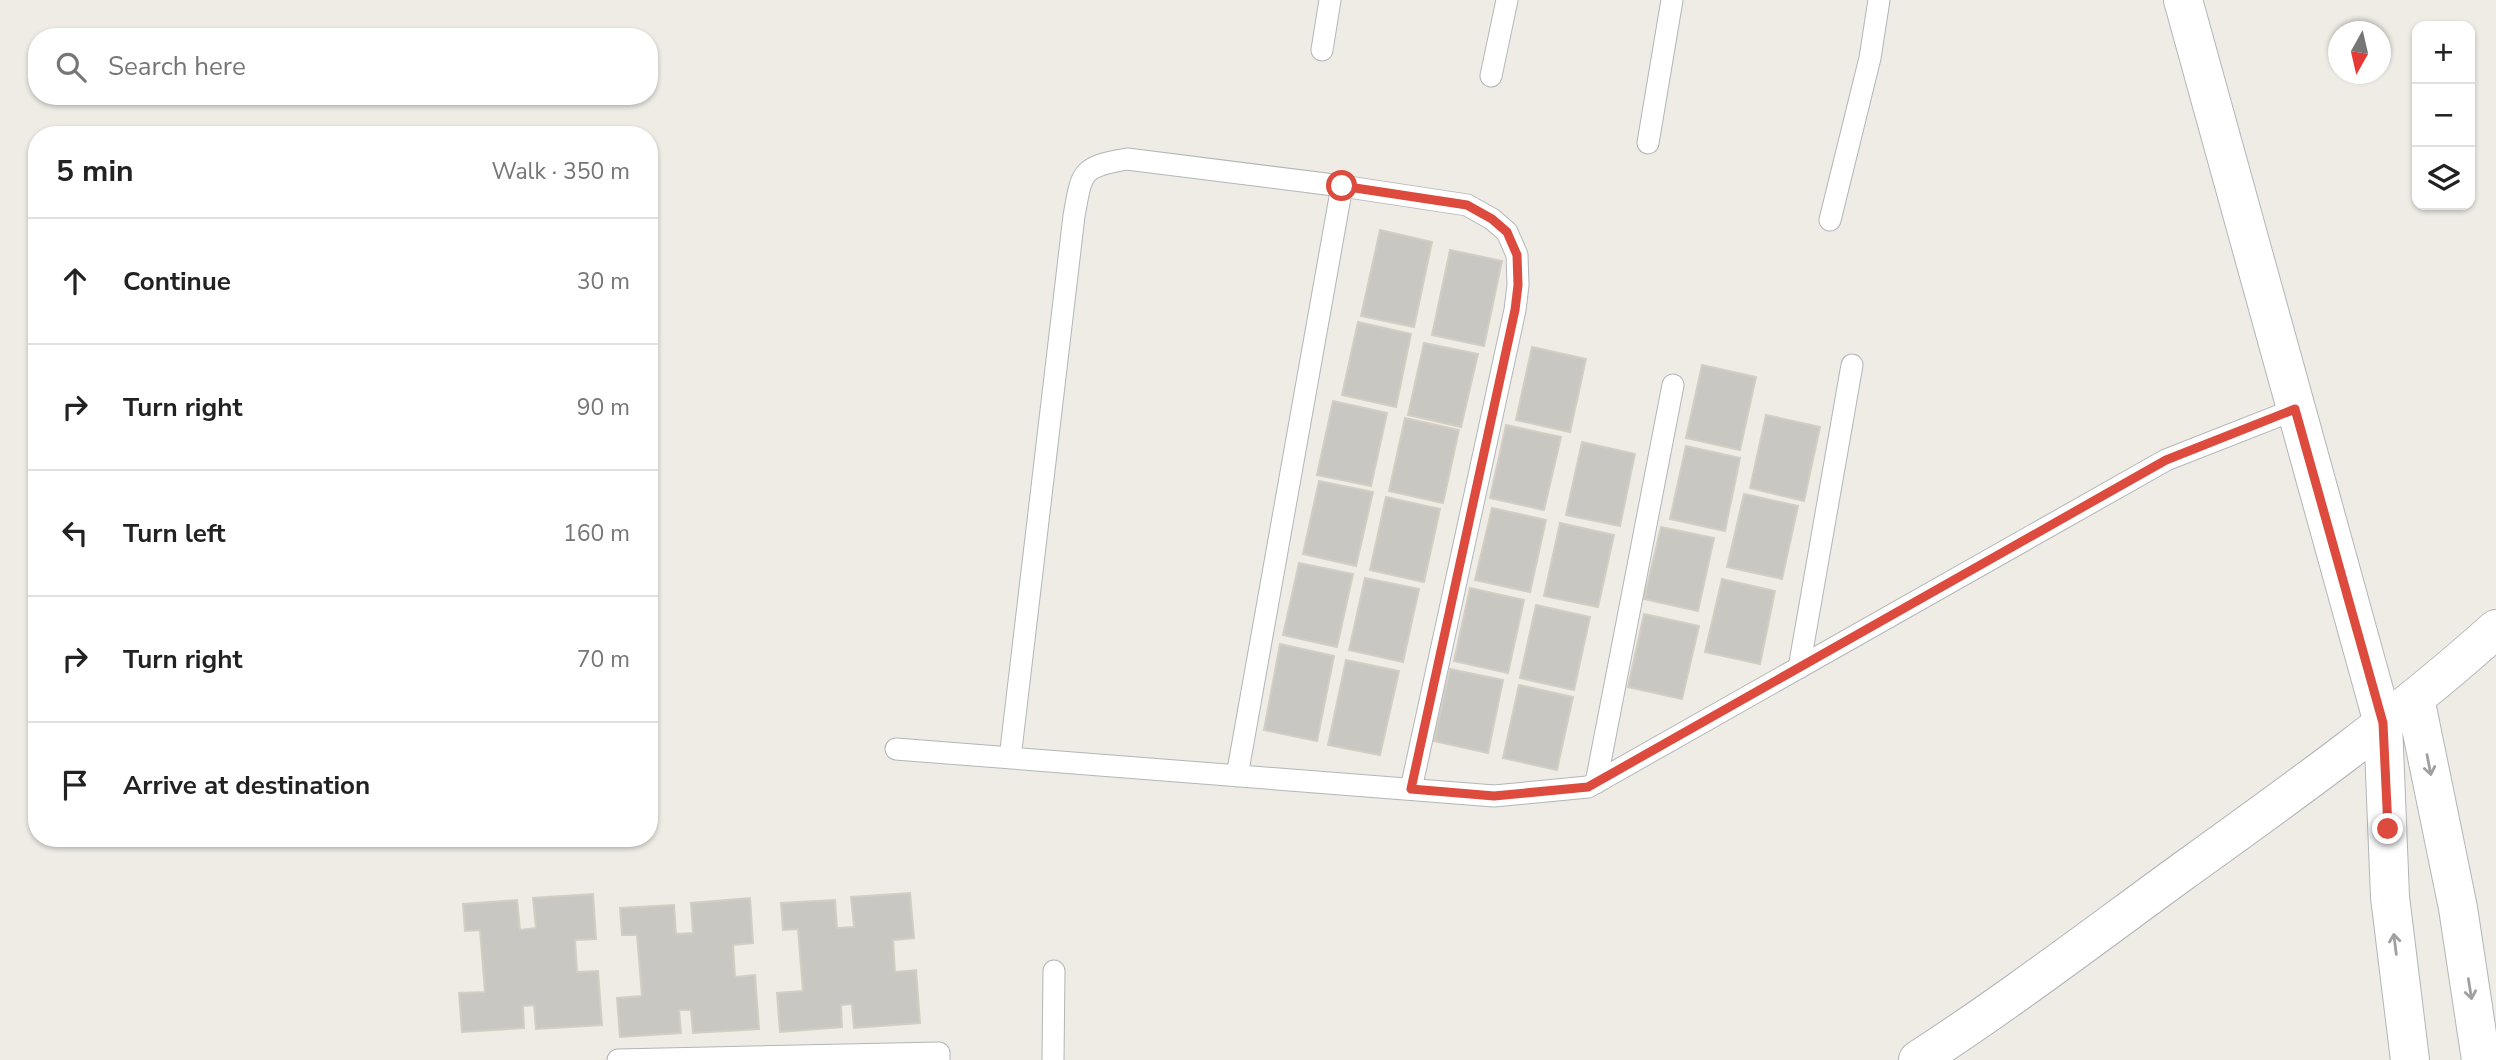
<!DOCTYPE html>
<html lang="en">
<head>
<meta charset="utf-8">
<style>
  :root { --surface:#fff; --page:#f2f2f2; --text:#222; --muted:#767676; --line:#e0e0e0 }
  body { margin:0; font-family:"Nunito Sans",sans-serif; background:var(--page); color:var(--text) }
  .controls { position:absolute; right:21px; top:21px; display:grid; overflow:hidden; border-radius:14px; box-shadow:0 2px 5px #0004 }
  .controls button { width:63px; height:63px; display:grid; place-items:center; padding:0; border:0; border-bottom:2px solid var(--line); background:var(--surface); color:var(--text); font:35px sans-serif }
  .compass { position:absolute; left:2328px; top:21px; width:63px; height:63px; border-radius:50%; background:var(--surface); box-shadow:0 2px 5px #0004; rotate:188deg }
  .stop { position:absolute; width:21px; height:21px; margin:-16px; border:5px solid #dc4b3d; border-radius:50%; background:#fff }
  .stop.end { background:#dc4b3d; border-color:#fff; box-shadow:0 2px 7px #0008 }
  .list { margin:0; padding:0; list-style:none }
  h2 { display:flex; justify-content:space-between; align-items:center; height:91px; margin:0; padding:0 28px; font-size:30px }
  h2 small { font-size:23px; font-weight:400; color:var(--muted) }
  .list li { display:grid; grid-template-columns:46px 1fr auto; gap:21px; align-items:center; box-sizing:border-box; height:126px; padding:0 28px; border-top:2px solid var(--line) }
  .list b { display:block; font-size:26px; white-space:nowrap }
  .list em { font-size:23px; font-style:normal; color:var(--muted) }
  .icon { flex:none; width:38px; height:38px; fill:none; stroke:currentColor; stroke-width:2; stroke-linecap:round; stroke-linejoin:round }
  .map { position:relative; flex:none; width:2496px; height:1060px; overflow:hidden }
  .search { position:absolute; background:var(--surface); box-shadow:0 2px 5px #0004; left:28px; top:28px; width:630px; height:77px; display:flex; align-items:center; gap:18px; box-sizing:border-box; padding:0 24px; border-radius:28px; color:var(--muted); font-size:26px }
  .panel { position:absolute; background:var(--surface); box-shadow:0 2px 5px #0004; left:28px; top:126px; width:630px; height:721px; border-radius:28px }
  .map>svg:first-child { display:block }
  .building { fill:#c9c7c2; stroke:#d2cec3; stroke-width:2 }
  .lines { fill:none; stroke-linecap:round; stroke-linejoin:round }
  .lane-casing { stroke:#b2b5b9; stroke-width:23 }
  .street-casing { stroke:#b2b5b9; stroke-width:40 }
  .secondary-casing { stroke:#b1b4b8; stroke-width:40 }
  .lane { stroke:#fff; stroke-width:21 }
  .street { stroke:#fff; stroke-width:38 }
  .secondary { stroke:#fff; stroke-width:38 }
  .oneway { stroke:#9ea0a2 }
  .route { stroke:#dc4b3d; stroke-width:9 }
</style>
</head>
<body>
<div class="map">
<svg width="2496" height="1060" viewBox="0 0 2496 1060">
  <rect width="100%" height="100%" fill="#eeece5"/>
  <path class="building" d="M1380,230L1432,242L1414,327L1361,316Z
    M1450,250L1502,261L1484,346L1432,335Z
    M1358,322L1411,334L1396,407L1342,395Z
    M1424,343L1478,354L1461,427L1408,415Z
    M1532,347L1586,359L1570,432L1516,420Z
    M1702,365L1756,377L1740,450L1686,438Z
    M1333,401L1387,413L1371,486L1317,475Z
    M1766,415L1820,427L1804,501L1750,488Z
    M1405,418L1459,430L1443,503L1389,491Z
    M1506,425L1561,437L1544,510L1490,498Z
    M1582,442L1635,454L1620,526L1566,515Z
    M1686,446L1740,458L1725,531L1670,519Z
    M1319,481L1373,492L1356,566L1303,554Z
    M1744,494L1798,506L1782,579L1727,567Z
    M1386,497L1440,509L1424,582L1370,570Z
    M1492,508L1546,520L1530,592L1475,580Z
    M1560,523L1614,535L1598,607L1544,596Z
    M1661,527L1714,538L1698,611L1644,599Z
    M1299,563L1353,574L1337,647L1283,635Z
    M1365,578L1419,589L1403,662L1349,650Z
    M1722,579L1775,591L1760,664L1705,652Z
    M1470,588L1524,600L1508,673L1454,661Z
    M1536,605L1590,617L1574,690L1520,678Z
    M1644,614L1699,626L1682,699L1628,687Z
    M1280,644L1334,656L1317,741L1264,730Z
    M1346,660L1399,671L1380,755L1328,745Z
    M1450,669L1503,680L1488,753L1434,741Z
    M1519,685L1573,697L1557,770L1503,758Z
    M910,893L914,938L893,940L895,972L916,970L920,1023L854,1028L852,1004L841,1005L842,1027L780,1032L777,993L803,991L798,929L783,930L781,903L835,900L837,928L854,927L851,897Z
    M593,894L596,939L575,940L577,972L598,971L602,1025L536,1029L534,1005L523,1006L524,1028L462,1032L459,993L485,992L480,930L465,931L463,904L517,900L520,930L536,928L533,898Z
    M750,898L753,943L733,945L735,977L755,975L759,1029L693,1033L691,1010H679L681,1033L620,1037L617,998L642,996L637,935H622L620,908L674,905L676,934L693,933L691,903Z"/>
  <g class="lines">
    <defs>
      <path id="lane" d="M1322,50L1330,0
        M1491,76L1507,0
        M1648,143L1672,0
        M1830,220L1870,58L1879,0
        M1799,668L1852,365
        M896,749L1494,796L1588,787L2166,460L2296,409
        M1010,758L1074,216C1082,172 1080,167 1127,159L1342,186L1467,205L1492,219L1507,232L1517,255L1518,285L1515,310L1411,789
        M1237,776L1342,186
        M1596,783L1673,385
        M618,1060L939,1053V1060
        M1053,1060L1054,971"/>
      <path id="street" d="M2183,0L2383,723L2390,897L2410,1060
        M2415,698L2458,908L2481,1060"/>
      <path id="secondary" d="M1918,1060C2009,1001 2094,936 2182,872C2289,795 2397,718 2496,629"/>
    </defs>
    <use href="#lane" class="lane-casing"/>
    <use href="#street" class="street-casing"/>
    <use href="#secondary" class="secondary-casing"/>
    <use href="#lane" class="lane"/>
    <use href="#street" class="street"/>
    <use href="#secondary" class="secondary"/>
  </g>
  <defs><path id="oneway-shaft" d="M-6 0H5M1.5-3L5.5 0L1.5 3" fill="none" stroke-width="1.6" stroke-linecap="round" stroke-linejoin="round" transform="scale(1.75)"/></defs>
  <g class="oneway">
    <use href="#oneway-shaft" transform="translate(2429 765) rotate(79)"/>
    <use href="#oneway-shaft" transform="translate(2395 944) rotate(-97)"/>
    <use href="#oneway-shaft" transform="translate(2470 989) rotate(81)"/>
  </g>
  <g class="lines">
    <path class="route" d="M1342,186L1467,205L1492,219L1507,232L1517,255L1518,285L1515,310L1411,789L1494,796L1588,787L2166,460L2295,409L2383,723L2388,829"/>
  </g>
</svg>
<div class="controls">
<button>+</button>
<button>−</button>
<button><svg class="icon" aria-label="layers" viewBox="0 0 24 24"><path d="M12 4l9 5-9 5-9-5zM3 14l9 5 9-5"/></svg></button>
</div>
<svg class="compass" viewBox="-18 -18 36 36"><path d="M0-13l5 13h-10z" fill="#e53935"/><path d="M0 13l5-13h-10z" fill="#767676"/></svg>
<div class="stop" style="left:1342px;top:186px"></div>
<div class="stop end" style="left:2388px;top:829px"></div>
<div class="search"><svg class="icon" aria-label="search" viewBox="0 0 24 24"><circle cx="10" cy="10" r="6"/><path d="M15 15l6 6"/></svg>Search here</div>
<section class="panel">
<h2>5 min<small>Walk · 350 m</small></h2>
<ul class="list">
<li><svg class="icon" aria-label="ahead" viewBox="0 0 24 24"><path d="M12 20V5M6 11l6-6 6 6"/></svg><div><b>Continue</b></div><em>30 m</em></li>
<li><svg class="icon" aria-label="right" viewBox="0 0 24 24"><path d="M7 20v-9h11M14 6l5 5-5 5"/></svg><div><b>Turn right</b></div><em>90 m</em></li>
<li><svg class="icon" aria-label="left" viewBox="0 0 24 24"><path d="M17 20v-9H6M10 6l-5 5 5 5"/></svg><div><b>Turn left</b></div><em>160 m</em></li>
<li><svg class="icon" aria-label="right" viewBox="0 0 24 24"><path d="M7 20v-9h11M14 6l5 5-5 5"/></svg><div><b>Turn right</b></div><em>70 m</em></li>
<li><svg class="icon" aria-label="arrive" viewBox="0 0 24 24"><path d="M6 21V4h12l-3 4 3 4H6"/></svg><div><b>Arrive at destination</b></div></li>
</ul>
</section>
</div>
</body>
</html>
